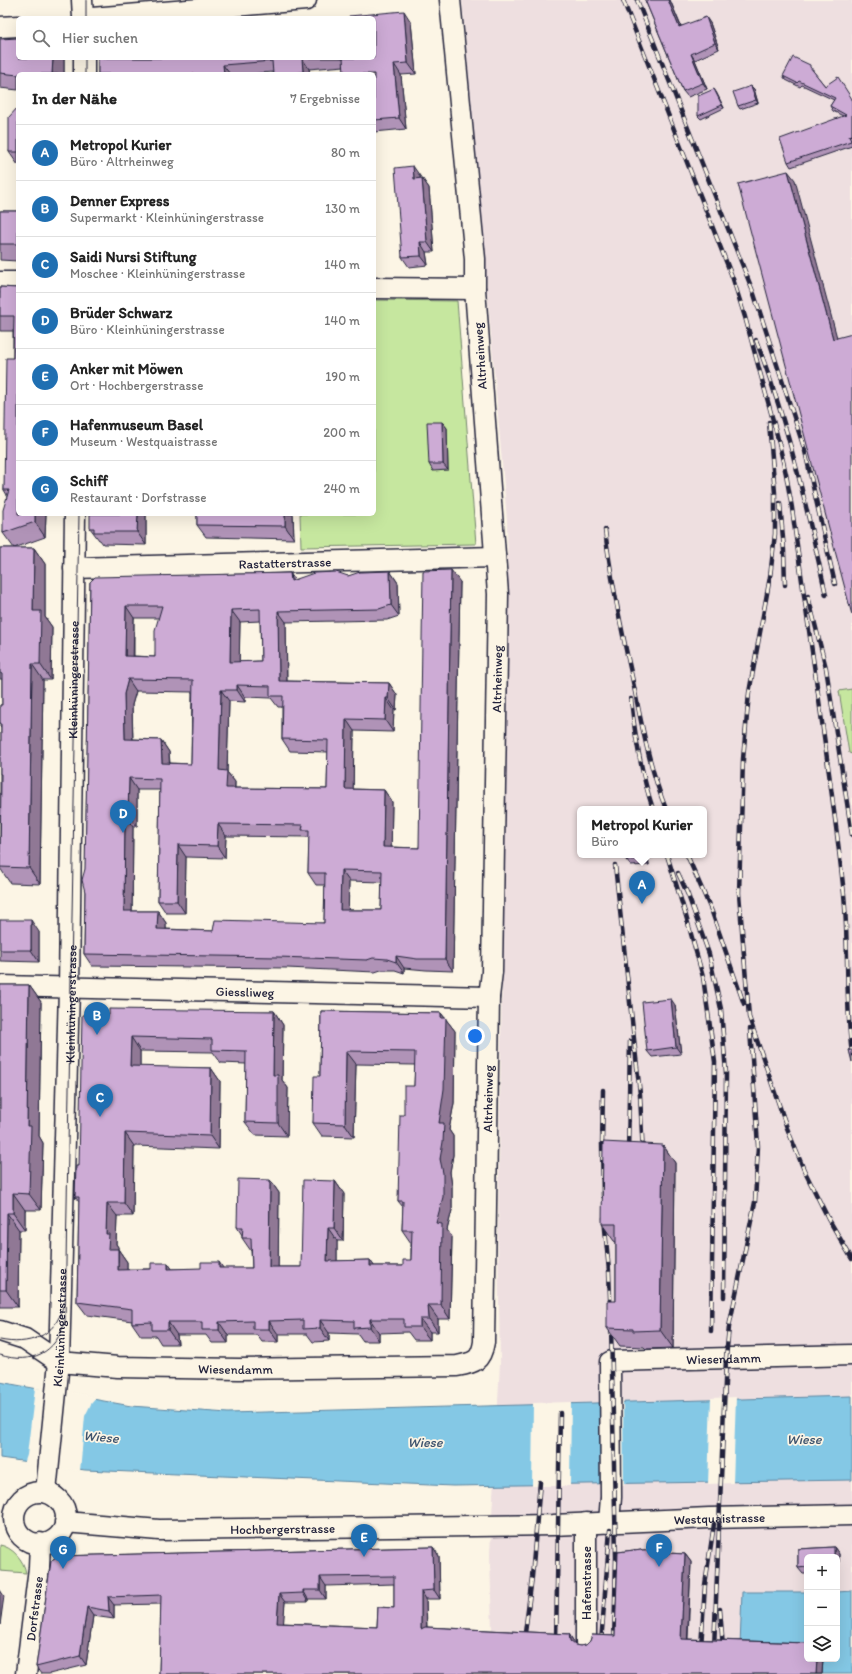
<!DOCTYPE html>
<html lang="de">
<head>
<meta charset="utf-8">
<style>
  :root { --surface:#fff; --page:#f6f6f6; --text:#222; --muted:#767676; --line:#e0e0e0; --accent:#1f6fb2 }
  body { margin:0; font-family:Itim,sans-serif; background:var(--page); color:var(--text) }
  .controls { position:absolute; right:12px; bottom:12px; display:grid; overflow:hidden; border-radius:6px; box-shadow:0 4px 16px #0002 }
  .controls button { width:36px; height:36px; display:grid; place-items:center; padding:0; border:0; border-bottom:1px solid var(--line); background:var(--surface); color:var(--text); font:20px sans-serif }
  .you { position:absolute; left:475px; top:1036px; width:14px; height:14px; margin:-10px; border:3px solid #fff; border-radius:50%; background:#1a73e8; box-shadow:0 0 0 6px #1a73e833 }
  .badge { display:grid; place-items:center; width:26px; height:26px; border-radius:50%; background:var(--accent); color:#fff; font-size:13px; font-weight:700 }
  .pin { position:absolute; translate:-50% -33px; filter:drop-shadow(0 1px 2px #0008) }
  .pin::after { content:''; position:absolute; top:21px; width:14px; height:12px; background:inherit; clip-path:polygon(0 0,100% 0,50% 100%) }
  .popup { position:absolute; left:577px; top:806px; width:130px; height:52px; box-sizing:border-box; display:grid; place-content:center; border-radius:6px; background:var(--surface); filter:drop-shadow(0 1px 3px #0005); font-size:13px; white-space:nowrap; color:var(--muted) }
  .popup b { font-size:15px; color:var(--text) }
  .popup::after { content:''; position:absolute; left:50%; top:100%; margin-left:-8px; border:8px solid transparent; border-top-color:var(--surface) }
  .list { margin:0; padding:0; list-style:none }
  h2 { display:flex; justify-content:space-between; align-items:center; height:52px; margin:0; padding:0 16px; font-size:17px }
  h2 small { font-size:13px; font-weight:400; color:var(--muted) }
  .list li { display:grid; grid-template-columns:26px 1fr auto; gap:12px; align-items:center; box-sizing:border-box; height:56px; padding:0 16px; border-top:1px solid var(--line) }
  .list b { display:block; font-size:15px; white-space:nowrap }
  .list p { margin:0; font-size:13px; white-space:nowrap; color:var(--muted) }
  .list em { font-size:13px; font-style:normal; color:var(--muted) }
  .icon { flex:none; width:22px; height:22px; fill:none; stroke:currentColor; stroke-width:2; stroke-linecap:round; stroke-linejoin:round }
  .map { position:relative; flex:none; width:852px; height:1674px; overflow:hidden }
  .search { position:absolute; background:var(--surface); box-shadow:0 4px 16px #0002; left:16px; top:16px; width:360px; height:44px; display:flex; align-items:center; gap:10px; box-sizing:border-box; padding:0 14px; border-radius:6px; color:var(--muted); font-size:15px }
  .panel { position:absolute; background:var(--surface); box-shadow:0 4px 16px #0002; left:16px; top:72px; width:360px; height:444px; border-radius:6px }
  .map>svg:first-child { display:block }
  .built { fill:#eedfe0; fill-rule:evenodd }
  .green { fill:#c6e79f; stroke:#74846d }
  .water { fill:#84c8e5; stroke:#5d86a1 }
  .pier { fill:#fcf5e5 }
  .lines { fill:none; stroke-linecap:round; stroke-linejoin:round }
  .minor-casing { stroke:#22223b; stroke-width:23 }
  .minor { stroke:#fcf5e5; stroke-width:20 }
  .tram { stroke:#22223b; stroke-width:1 }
  .rail-casing { stroke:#22223b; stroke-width:4.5 }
  .rail { stroke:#fcf5e5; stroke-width:3; stroke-dasharray:9; stroke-linecap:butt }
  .wall { fill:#b093b7; stroke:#22223b; fill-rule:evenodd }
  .shaded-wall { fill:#907895; stroke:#22223b }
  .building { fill:#cdabd5; stroke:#22223b; fill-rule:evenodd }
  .labels { text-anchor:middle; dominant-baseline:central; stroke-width:3.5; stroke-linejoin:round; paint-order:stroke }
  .street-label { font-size:13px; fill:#22223b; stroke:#fcf5e5 }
  .water-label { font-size:14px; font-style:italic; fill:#3f546e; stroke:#fcf5e5 }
</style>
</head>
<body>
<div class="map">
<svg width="852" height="1674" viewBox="0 0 852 1674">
  <rect width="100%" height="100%" fill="#fcf5e5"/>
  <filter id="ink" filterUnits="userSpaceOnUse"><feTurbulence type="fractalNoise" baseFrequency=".025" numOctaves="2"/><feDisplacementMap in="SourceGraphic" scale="8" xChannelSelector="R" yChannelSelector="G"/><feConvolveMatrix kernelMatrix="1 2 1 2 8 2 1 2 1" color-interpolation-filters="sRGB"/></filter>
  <g filter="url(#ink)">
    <path class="built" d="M462,0H852V1674H490L492,1632L490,1554L500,1363L498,1241L508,585L507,520ZM580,809H704V855H580ZM807,1557H837V1659H807Z"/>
    <path class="green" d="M374,300L457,301L476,544L301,547L300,514H374Z
      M852,689V754L849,753L839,691Z
      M0,1545C12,1547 24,1560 26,1573L0,1571Z"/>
    <path class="water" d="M0,1382L131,1406L228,1413L852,1396V1480L453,1486L85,1470L0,1458Z
      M852,1591V1674H739L742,1592H807V1659H837V1592Z"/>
    <path class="pier" d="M35,1388L54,1389L97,1397L91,1404L85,1416L80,1471L24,1464L27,1455Z
      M736,1397L733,1483L708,1484L711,1398Z
      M623,1400L624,1485H601L599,1401Z
      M571,1402L570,1486H532L533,1403Z"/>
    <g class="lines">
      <defs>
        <g id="minor">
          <path d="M82,0L83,18"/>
          <path d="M92,18L306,0"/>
          <path d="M0,27L18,26"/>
          <path d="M84,58V74"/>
          <path d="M0,282H18"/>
          <path d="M374,288L475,289"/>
          <path id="s1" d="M74,568L495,557"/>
          <path id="s2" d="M0,986L489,997"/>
          <path id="s3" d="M0,1331L25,1339L59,1362L118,1367L239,1369L457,1366C474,1363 481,1361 484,1342L489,997L492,972L498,594L475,289V259L450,0"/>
          <path id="s4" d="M46,1492L59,1362L69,989L75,514"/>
          <circle cx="40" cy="1518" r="26"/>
          <path id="s5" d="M65,1522L159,1530L553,1525L709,1518L852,1515"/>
          <path id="s6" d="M609,1523L611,1497L610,1362L612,1361L852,1355"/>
          <path d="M586,1643V1523"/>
          <path id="s7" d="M26,1674L39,1568L40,1543"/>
        </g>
      </defs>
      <use href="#minor" class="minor-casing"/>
      <use href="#minor" class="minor"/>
      <g class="tram">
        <path d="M86,18V0"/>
        <path d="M85,74V58"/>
        <path d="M0,1340C28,1346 56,1337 63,1306"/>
        <path id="s8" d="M0,1355C32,1365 56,1353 65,1321L79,514"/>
      </g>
      <defs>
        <path id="rail" d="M623,0L733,279L745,317L777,435L786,474L792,508C809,637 830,765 844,894C849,947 845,1000 852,1054
          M637,0L754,294L805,451L835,584
          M756,340C788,423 807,508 826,595
          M769,422L775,493V534L770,577L749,693L743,759L739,893L749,1017L787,1128L804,1170L828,1218L852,1259
          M780,503L784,550L785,585
          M605,530C611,580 621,628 632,677C641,721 649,767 666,809
          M808,596L826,668L852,835
          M631,699C635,737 641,773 653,809
          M667,855L686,916L703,977L715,1062L711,1331
          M687,855L712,912L744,1004
          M615,865L640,1094L643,1155
          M678,873L688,895L709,954L721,1009L726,1073L724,1297
          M628,1155L630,1041
          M603,1196L602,1144L603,1090
          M604,1218L609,1271L611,1325L616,1557L614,1644
          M720,1609L723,1648
          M524,1641L532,1577L540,1482
          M556,1642L560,1413
          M601,1643L610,1530
          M701,1648L705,1585L714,1524
          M714,1648L726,1358L729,1327L755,1202L758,1146L750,1029"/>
      </defs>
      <use href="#rail" class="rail-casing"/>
      <use href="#rail" class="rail"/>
    </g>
    <path class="wall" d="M645,0H670L681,26L710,23L719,49L695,60L707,89L688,97L683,91Z
      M411,22L416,74L401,75L406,129L374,132V74L344,66L309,69L310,74H273V72L249,74H98V58H374Z
      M0,39L18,58H64V74H18V90L0,88Z
      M813,69V71L825,86L852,99V146L791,167L788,162L843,116L833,111L830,106L834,100L802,85L800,87L786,80L783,76Z
      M754,89L758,103L740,109L738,106Z
      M716,92L724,108L701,119L698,116Z
      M18,107V165L9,152Z
      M420,176V179L422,178L429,188L434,252H426L428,265L409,267L402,257Z
      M0,211H18V261L0,260Z
      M0,287L18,288L46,514L45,537L14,548L3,533L7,495L4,490L13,358V331H0Z
      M442,422L447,428L448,470L433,471L429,464Z
      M146,514V545L103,544L100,540H99L90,528Z
      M197,514H293L294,539L206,537L197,525Z
      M0,548H34L45,564V617L52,627L51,680H43L40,884L10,883L0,868V756H1V728L0,727V705H2V679H0Z
      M390,571L398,583L399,616L387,620L286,622L287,681L389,683L397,695L396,710H394L393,732L354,731L353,789L384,790L392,802L391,847L419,848L460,582L453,971L426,970L404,968V973L395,970H381L375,972L287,968L92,966L84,954L90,582L290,573L294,580L348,576ZM134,618H159L155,657L134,656ZM260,621L261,661L239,662L240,622ZM136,691L192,692L191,764L170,763L169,752L161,740L133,739L132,705ZM245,697L271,698L278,707H282V739L290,751L328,752L327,789L235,788V782L227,772L229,701L245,702ZM137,790H160L158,901L166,913H185L186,857L225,858L226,836L307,837L309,838L308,873L316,885H325L324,923L213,931L166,929V923L158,911H132L133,826H137ZM349,881L382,882L381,910H348Z
      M626,855H648L649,865L631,866L626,860Z
      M0,920L39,932V962L0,961Z
      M0,985H29L41,1002L39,1136L43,1143L41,1210H25V1230H19L18,1307H0Z
      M675,1005L681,1054L652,1057L647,1051Z
      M274,1011L283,1025L282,1080L288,1088L287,1136L255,1135L245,1122L246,1064L221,1063L213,1052L140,1051V1067L211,1068L220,1081L219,1149L134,1146L133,1216H117L116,1244L118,1247V1249L127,1262V1269H151L168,1263L172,1269L252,1268L251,1251L242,1238V1235L237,1227L270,1180L279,1193L278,1267H301L335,1181L344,1194L343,1241H337V1261L370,1260L374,1266H403L411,1260V1243L402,1230L403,1207L398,1201L404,1115L414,1086L415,1065L356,1064L354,1137L322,1136L313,1123L320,1076L321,1011L441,1013L455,1031L454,1103L449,1130L453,1136V1155L450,1172L452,1186V1210L447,1230L452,1237L450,1319H438V1332H430V1340H414L408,1332L379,1333V1341H363L358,1334L329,1333V1341L313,1342L307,1334H278V1342H262L257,1335H228V1343H212L206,1335H177L178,1344H161L156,1336H141L132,1323V1321L87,1315L77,1302L79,1202L75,1197L79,1166L109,1015Z
      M663,1145L675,1163L673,1348L646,1349L644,1347L620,1346L607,1328L616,1301V1242L614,1241L602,1224Z
      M433,1547L439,1556L440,1599H426L427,1627L569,1634L574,1642L575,1645L580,1646L586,1645L590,1641L592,1635L615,1636L618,1552L634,1550L635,1551L641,1550L642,1551L667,1550L669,1553L685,1554L691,1562L688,1639L807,1643V1659H823L822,1674H159L161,1604L114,1605V1619L93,1616L86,1665L49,1674H41L36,1667L51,1561L57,1556ZM394,1584V1608L378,1607L377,1627L283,1623L285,1602H308V1599H326V1586Z
      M834,1547L839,1554V1573H837V1557H807V1574H803L798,1568V1549Z"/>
    <path class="shaded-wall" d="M668,0H670L683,32L679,27Z
      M404,11L411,22L416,74L408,63Z
      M706,17L710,23L719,49L715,43Z
      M691,54L695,60L707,89L703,83Z
      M53,58H64V74H52Z
      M302,58L309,69L310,74H304L303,72Z
      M394,64L401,75L406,129L399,118Z
      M223,65L230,74H224Z
      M751,86L754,89L758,103L756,100Z
      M714,89L716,92L724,108L722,105Z
      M413,166L420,176L421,189L414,179Z
      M788,171L795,180L840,349L833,339Z
      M422,178L429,188L434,252L427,242Z
      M420,242L426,252L428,265L421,256Z
      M442,422L447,428L448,470L443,464Z
      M35,514H46L45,537L35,522Z
      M138,514H146V545L137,532Z
      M285,514H293L294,539L285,526Z
      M34,548L45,564V617L52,627L51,680L40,664L33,611Z
      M451,570L460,582L453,971L445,959Z
      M390,571L398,583L399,616L391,605Z
      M290,573L298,585L291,581Z
      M126,606L134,618L133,667L125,656Z
      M231,610L240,622L239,673L230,662Z
      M278,611L286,622L287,692L279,681Z
      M32,664L43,680L40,884L29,868Z
      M128,679L136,691L132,705L133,751L125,739L124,694Z
      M389,683L397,695L396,710L388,698Z
      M237,685L245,697V702L237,690Z
      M221,690L229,701L227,772L235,782L234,800L226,788L219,770Z
      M386,698L394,710L393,732L385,720Z
      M346,719L354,731L353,801L345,789Z
      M161,740L169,752L170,775L162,763Z
      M129,778L137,790V826L128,815Z
      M384,790L392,802L391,859L383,847Z
      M125,814L133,826L132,922L124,911Z
      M218,824L226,836L225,858L217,846Z
      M178,845L186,857L185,913L177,901Z
      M644,855H648L649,865L644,858Z
      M341,870L349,881L348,922L340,910Z
      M158,911L166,923V941L157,929Z
      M31,920L39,932V962L31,950Z
      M396,956L404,968V973L396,962Z
      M29,985L41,1002L39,1136L43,1143L41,1210L29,1194L27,1126Z
      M671,999L675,1005L681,1054L676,1047Z
      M274,1011L283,1025L282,1080L288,1088L287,1136L278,1123L273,1075Z
      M441,1013L455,1031L454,1103L449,1130L453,1136V1155L450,1172L452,1186V1210L447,1230L452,1237L450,1319L441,1305L436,1223L440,1159L439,1123Z
      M131,1037L140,1051V1080L130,1066Z
      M346,1051L356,1064L354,1137L345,1124Z
      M211,1068L220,1081L219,1149L210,1136Z
      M125,1133L134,1146L133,1216L124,1203Z
      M663,1145L675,1163L673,1348L660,1330Z
      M270,1180L279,1193L278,1281L269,1267Z
      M335,1181L344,1194L343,1241L334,1228Z
      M13,1193L25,1210V1230L13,1213Z
      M107,1203L117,1216L116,1244L118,1247V1262L108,1249L106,1234Z
      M7,1213L19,1230L18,1307L6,1290Z
      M328,1228L337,1241V1274L327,1261Z
      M118,1249L127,1262V1283L118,1270Z
      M370,1260L379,1273L370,1266Z
      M219,1262L228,1275L219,1268Z
      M168,1263L177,1276L168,1269Z
      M428,1305L438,1319V1332L429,1319Z
      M370,1319L379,1333V1341L370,1327Z
      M420,1319L430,1332V1340L420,1327Z
      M320,1320L329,1333V1341L320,1328Z
      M269,1321L278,1334V1342L269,1329Z
      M168,1322L177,1335L178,1344L168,1330Z
      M219,1322L228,1335V1343L219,1330Z
      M433,1547L439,1556L440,1599L434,1590Z
      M834,1547L839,1554V1573L837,1571V1557H834Z
      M685,1554L691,1562L687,1647L681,1639Z
      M320,1577L326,1586V1599L320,1590Z
      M0,1590L4,1596L0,1625Z
      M303,1590L308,1599V1602L303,1593Z
      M421,1591L426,1599L427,1637L421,1629Z
      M279,1594L285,1602L283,1631L277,1623Z
      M108,1597L114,1605V1619L109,1611Z
      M87,1607L93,1616L86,1665L80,1656Z
      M569,1634L574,1642L576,1649L570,1641Z
      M817,1659H823L822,1674H816Z"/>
    <path class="building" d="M645,0H668L679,27L706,17L715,43L691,54L703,83L683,91Z
      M404,11L408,63L394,64L399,118L374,120V74H344L343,58H374V18H349V16Z
      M18,38V58H53L52,74H18V75L0,73V39Z
      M793,57L810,65V67L825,86L838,77L852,99V135L849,136L851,141L788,162L780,139L846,115L830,106L835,98L799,81L797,83L783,76Z
      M98,58H302L303,72L281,74H273L272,61L223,65L224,74H98Z
      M751,86L756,100L738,106L733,92Z
      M714,89L722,105L698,116V96Z
      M18,107V152H9V117Z
      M413,166L414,179L422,178L427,242H420L421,256L402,257L395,168Z
      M788,171L833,339L852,334V615L738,184Z
      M0,211H18V244H0Z
      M0,287L18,288V514H35V522L3,533V510L9,490H4L6,358H13L14,316H0Z
      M427,422H442L443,464H429Z
      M90,514H138L137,532H94V528H90Z
      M197,514H285V526L197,525Z
      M0,548H34L33,611H41L40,664H32L29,868L0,867L1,774H0V756H1V723H0V705H2V674L0,673Z
      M451,570L445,959H417L396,956V962L387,959L373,958L367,960L278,957L84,954L85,892L82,880L85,869L90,582L95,577L290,573L291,581L314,573L336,572L348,576L360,572L390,571L391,605L379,609L278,611L279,681L389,683L388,698H386L385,720L346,719L345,789L384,790L383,847L419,848L423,571ZM126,606H162L155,630V657L125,656ZM260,609L261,661L230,662L231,610ZM128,679L193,680L191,764L162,763L161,740L125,739L124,694ZM237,685L270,686V696H283L282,739L328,740L327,789L226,788L227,771L219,770L221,690H237ZM129,778L160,779L158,901H177L178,845L217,846L218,824L303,825L302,830H309L308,873H325L324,923L215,920L213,931L157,929L158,911H124L125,814L128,815ZM341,870L382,871L381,910H340Z
      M626,855H644V858L626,860Z
      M0,920H31V950H0Z
      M0,985H29L27,1126H31L29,1194L13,1193V1213H7L6,1290H0Z
      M671,999L676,1047L647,1051L642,1002Z
      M109,1009L274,1011L273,1075H278V1123L245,1122L246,1051L212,1050V1039L131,1037L130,1066L211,1068L210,1136L125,1133L124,1203H107L106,1234H109L108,1249H118V1270L151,1269V1263H168V1269L201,1268V1262H219V1268H252L251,1238H242L243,1227H237L238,1179L270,1180L269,1267H301L303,1180L335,1181L334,1228H328L327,1261L370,1260V1266H403V1260H411L412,1230H402L403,1201H398L400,1115H404V1086H414L415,1052L346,1051L345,1124L313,1123L314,1076H320L321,1011L441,1013V1018H446L444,1089L439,1123H444L443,1142L440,1159L443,1173V1197L436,1223L442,1224L441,1305H428L429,1319H420V1327H404V1319H370V1327L354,1328V1321L320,1320V1328L303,1329V1320L269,1321V1329H253V1321L219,1322V1330H202V1322H168V1330H152V1322L132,1323V1309L77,1302L79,1197H75L76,1166H79L82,1015H109Z
      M849,1050H852V1062Z
      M603,1142L663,1145L660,1330L633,1331V1329L607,1328V1301H616V1224H602Z
      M433,1547L434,1590L421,1591V1629L425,1627L569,1634L570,1641L575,1645L580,1646L586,1645L590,1641L592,1635L615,1636L618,1552L634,1550V1551L641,1550L642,1551L667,1550V1553L685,1554L681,1639L807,1643V1659H817L816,1674H159L161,1595L108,1597L109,1611L87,1607L80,1656L36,1667L51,1561L57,1556ZM394,1576V1608L378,1607L377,1627L277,1623L279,1594L303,1593V1590H320V1577Z
      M834,1547V1557H807V1567L798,1568V1549Z"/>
  </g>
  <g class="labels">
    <g class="street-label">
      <text transform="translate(480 356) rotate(-94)">Altrheinweg</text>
      <text stroke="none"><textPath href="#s1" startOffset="211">Rastatterstrasse</textPath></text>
      <text stroke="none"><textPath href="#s3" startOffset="1169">Altrheinweg</textPath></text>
      <text stroke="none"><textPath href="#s4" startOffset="813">Kleinhüningerstrasse</textPath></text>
      <text stroke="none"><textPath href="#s2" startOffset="245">Giessliweg</textPath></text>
      <text stroke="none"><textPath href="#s8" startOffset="401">Kleinhüningerstrasse</textPath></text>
      <text stroke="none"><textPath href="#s3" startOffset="749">Altrheinweg</textPath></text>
      <text stroke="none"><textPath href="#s4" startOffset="165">Kleinhüningerstrasse</textPath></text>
      <text stroke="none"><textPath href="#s6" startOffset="275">Wiesendamm</textPath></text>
      <text stroke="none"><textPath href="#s3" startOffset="244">Wiesendamm</textPath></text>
      <text stroke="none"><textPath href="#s5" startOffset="655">Westquaistrasse</textPath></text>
      <text stroke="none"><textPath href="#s5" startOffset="218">Hochbergerstrasse</textPath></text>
      <text transform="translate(586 1583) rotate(-90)">Hafenstrasse</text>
      <text stroke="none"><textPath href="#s7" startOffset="66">Dorfstrasse</textPath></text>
    </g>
    <g class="water-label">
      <text transform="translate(101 1437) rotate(5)">Wiese</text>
      <text x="804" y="1439">Wiese</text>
      <text x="425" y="1442">Wiese</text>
    </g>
  </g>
</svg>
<div class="controls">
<button>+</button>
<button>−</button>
<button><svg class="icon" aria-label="layers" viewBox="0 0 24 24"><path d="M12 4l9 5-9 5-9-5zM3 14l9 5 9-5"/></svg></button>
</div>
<div class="you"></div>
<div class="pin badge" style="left:642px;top:904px">A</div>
<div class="popup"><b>Metropol Kurier</b>Büro</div>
<div class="pin badge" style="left:97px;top:1035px">B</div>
<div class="pin badge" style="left:100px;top:1117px">C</div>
<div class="pin badge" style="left:123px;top:833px">D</div>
<div class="pin badge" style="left:364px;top:1557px">E</div>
<div class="pin badge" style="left:659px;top:1567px">F</div>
<div class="pin badge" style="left:63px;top:1569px">G</div>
<div class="search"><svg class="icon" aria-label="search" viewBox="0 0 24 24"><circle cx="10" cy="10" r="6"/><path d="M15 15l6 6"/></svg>Hier suchen</div>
<section class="panel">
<h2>In der Nähe<small>7 Ergebnisse</small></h2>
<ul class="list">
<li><span class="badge">A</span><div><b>Metropol Kurier</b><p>Büro · Altrheinweg</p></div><em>80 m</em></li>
<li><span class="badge">B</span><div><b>Denner Express</b><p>Supermarkt · Kleinhüningerstrasse</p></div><em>130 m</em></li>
<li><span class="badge">C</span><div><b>Saidi Nursi Stiftung</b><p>Moschee · Kleinhüningerstrasse</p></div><em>140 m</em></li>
<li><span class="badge">D</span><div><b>Brüder Schwarz</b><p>Büro · Kleinhüningerstrasse</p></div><em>140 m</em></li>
<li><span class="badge">E</span><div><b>Anker mit Möwen</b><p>Ort · Hochbergerstrasse</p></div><em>190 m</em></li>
<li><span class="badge">F</span><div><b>Hafenmuseum Basel</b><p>Museum · Westquaistrasse</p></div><em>200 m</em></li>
<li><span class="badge">G</span><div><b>Schiff</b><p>Restaurant · Dorfstrasse</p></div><em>240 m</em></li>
</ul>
</section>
</div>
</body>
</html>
